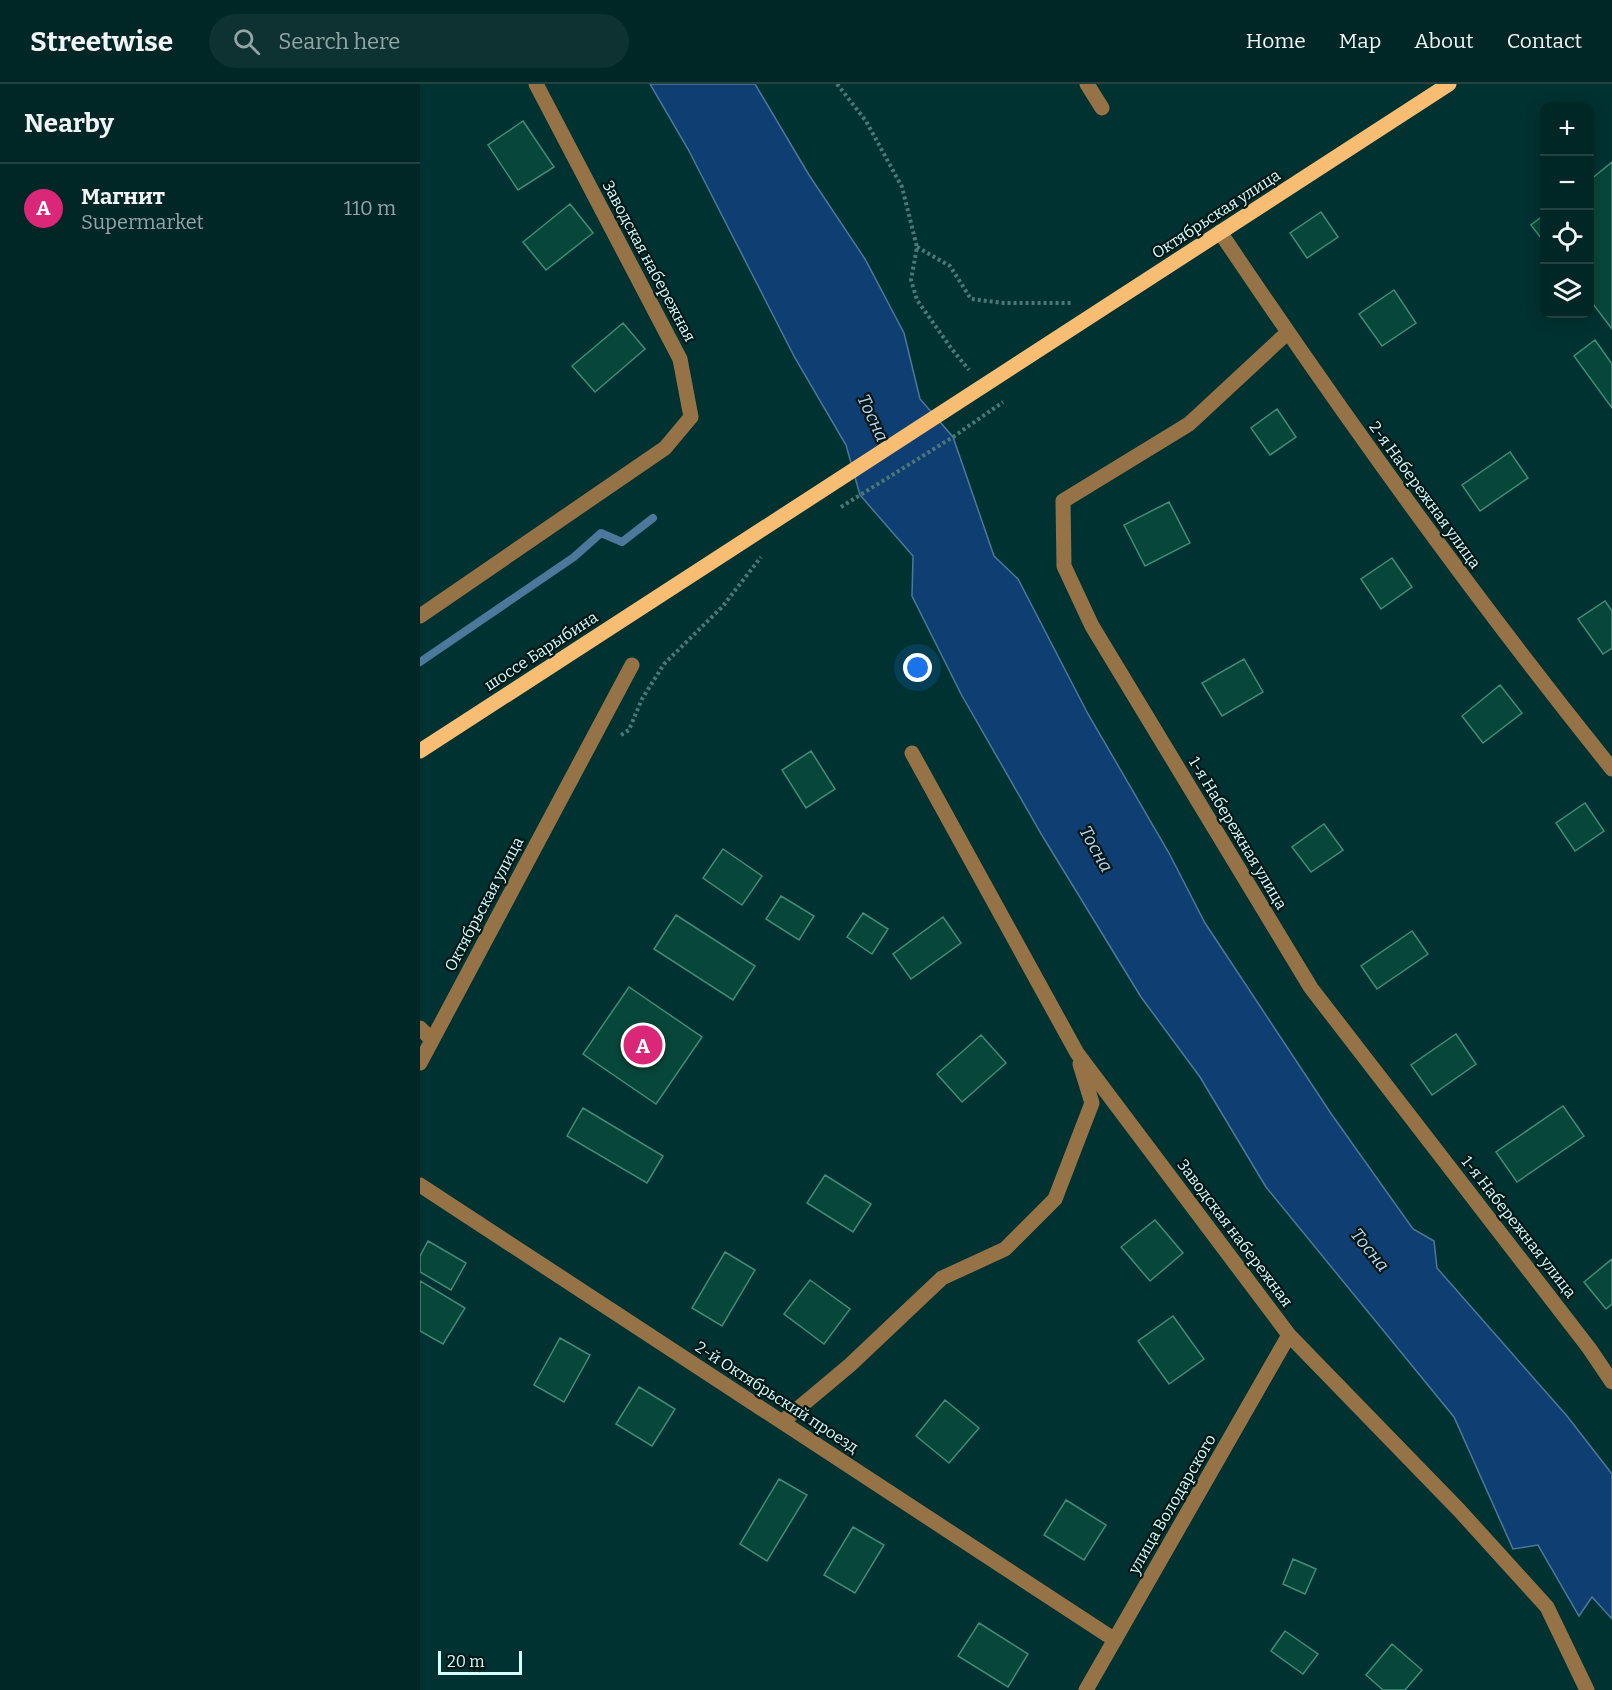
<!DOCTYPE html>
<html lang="en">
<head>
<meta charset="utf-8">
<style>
  :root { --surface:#002625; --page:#0e3232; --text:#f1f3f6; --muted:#95a5a7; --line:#224342; --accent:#db2777 }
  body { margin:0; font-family:Bitter,serif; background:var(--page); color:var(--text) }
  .controls { position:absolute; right:18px; top:18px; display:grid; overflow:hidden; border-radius:12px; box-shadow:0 3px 15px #0003 }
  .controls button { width:54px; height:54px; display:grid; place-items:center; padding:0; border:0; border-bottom:2px solid var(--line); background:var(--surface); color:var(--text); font:30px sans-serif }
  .scale { position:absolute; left:18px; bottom:15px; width:84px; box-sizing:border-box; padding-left:6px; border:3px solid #d6fefc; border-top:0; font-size:16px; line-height:21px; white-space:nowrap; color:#d6fefc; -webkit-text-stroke:4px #001717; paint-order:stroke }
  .you { position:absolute; left:498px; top:584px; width:21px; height:21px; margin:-15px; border:4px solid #fff; border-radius:50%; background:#1a73e8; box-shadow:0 0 0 9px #1a73e833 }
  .badge { display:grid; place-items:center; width:39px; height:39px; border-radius:50%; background:var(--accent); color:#fff; font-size:20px; font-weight:700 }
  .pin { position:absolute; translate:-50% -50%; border:3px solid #fff; box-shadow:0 2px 6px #0006 }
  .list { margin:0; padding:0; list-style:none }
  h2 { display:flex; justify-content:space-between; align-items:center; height:78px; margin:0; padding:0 24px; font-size:26px }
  h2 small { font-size:20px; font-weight:400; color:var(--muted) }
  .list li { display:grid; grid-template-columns:39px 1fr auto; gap:18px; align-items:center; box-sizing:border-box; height:90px; padding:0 24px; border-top:2px solid var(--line) }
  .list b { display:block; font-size:22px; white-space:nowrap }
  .list p { margin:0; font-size:20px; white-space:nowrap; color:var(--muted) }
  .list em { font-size:20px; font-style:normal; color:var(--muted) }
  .icon { flex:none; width:33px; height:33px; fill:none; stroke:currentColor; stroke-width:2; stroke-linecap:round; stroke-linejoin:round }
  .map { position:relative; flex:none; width:1192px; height:1606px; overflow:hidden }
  header { display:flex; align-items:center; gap:36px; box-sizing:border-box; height:84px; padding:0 30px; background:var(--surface); border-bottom:2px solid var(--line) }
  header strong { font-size:28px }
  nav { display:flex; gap:33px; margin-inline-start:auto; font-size:21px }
  .search { width:420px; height:54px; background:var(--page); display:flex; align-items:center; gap:15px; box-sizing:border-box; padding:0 21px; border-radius:33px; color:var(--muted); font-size:22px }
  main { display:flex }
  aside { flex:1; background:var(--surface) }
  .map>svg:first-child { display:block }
  .water { fill:#0f3f72; stroke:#4b789b; stroke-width:1.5 }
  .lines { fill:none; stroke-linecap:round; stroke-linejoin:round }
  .stream { stroke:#4b789b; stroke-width:8 }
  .building { fill:#074739; stroke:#428c77; stroke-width:1.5 }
  .path { stroke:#4a7877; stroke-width:4; stroke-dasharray:3 3; stroke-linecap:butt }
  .minor { stroke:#957346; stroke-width:15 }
  .major { stroke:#f7be73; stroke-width:15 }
  .labels { text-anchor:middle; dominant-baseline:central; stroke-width:4.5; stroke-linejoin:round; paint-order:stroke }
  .street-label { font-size:16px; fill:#d6fefc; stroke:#001717 }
  .water-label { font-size:18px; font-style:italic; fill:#c1d4ec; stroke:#001717 }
</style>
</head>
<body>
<header>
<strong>Streetwise</strong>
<div class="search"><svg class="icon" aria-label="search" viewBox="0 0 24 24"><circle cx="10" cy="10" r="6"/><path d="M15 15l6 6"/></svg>Search here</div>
<nav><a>Home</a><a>Map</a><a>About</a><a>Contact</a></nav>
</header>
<main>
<aside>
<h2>Nearby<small></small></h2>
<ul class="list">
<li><span class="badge">A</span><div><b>Магнит</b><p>Supermarket</p></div><em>110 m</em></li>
</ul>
</aside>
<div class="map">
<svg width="1192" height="1606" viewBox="0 0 1192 1606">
  <rect width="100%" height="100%" fill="#003231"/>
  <path class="water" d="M230,0H335L389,91L445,175L484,249L500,315L533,353L574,472L598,495L668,630L749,769L785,839L912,1031L993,1145L1014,1157L1017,1184L1147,1332L1192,1390V1535L1172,1513L1159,1532L1118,1461L1093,1465L1034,1333L846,1103L780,993L721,913L623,753L541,610L492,512L493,472L440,411L426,361L375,274L268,65Z"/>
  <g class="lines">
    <path class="stream" d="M0,578L154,473L181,449L202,458L233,434"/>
  </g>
  <path class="building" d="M103,37L134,83L98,106L68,61Z
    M1192,78V245L1170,216V96Z
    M150,120L173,149L126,186L103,158Z
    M901,128L918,153L887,174L870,149Z
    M1124,131V158L1111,141Z
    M974,206L996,239L962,262L939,230Z
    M203,239L225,265L175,308L152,282Z
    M1175,256L1192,280V324L1154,272Z
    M857,325L876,353L850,371L831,344Z
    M1090,368L1108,394L1060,427L1042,401Z
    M749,418L770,459L725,482L704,441Z
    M972,474L992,503L961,525L941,495Z
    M1185,517L1192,527V564L1183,570L1158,535Z
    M824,575L843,608L802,632L782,599Z
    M1080,601L1102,629L1063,659L1042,632Z
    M391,667L415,705L386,724L362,686Z
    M1165,719L1184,747L1155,767L1136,739Z
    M904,740L923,766L891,788L872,763Z
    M303,765L342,792L322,821L283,794Z
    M361,812L394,832L379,856L346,835Z
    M443,829L468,845L452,870L427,853Z
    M256,831L335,882L313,916L234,865Z
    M523,833L541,859L491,895L473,870Z
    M992,847L1008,870L957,905L941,882Z
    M209,903L282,953L236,1020L163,970Z
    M1036,950L1056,980L1012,1011L991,981Z
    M561,951L586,979L542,1018L517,990Z
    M1143,1022L1164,1052L1097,1098L1076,1068Z
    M163,1024L243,1072L227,1099L147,1052Z
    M405,1091L451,1120L433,1148L387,1119Z
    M735,1136L763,1169L730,1197L701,1163Z
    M8,1157L46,1179L31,1206L0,1188V1172Z
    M305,1168L335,1186L302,1242L272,1224Z
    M1192,1175V1220L1186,1225L1164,1198Z
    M390,1196L430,1225L404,1260L364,1230Z
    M0,1197L45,1224L23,1260L0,1247Z
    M753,1232L784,1275L749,1300L718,1257Z
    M140,1254L170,1271L144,1318L114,1301Z
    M219,1303L255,1325L232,1362L196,1340Z
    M525,1316L559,1344L529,1379L496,1352Z
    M359,1395L387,1411L347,1477L320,1460Z
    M646,1416L686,1441L664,1476L624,1451Z
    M433,1443L464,1461L435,1509L404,1491Z
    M873,1475L896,1485L885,1510L863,1500Z
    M559,1539L608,1570L588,1603L538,1572Z
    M865,1547L898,1570L883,1590L851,1567Z
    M972,1560L1002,1586L985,1606H963L946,1591Z"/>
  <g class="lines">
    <path class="path" d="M417,0L446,37L482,103L497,163L491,196L497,216L531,264L549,286
      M497,163L530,182L551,215L584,219H651
      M421,423L533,353L583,318
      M201,651L209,646L222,615L244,580L303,522L341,473"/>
    <path class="minor" d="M667,0L682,24
      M800,148C924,333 1053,512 1192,685
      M867,249L769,340L643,417L644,482L672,542L891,904L1169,1264L1192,1298
      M0,532L245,364L271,333L260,275L116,0
      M492,669L657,969L869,1251L1039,1426L1127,1523L1167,1606
      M0,944L12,956
      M0,979L212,581
      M0,1101L695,1556
      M362,1338L430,1281L522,1194L585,1165L635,1115L672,1019L660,980
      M666,1606L869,1251"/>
    <path class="major" d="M0,667L1029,0"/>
  </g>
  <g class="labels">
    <g class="street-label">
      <text transform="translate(796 130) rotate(-33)">Октябрьская улица</text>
      <text transform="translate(229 177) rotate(62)">Заводская набережная</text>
      <text transform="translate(1005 411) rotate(54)">2-я Набережная улица</text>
      <text transform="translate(121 567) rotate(-33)">шоссе Барыбина</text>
      <text transform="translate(818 749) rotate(59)">1-я Набережная улица</text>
      <text transform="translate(64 820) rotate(-62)">Октябрьская улица</text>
      <text transform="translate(1099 1143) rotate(52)">1-я Набережная улица</text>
      <text transform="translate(815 1149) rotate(53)">Заводская набережная</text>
      <text transform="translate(357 1313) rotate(33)">2-й Октябрьский проезд</text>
      <text transform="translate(752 1420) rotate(-60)">улица Володарского</text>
    </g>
    <g class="water-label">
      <text transform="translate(453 334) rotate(65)">Тосна</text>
      <text transform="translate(676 765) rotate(61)">Тосна</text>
      <text transform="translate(950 1166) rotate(51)">Тосна</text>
    </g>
  </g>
</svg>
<div class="controls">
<button>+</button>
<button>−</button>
<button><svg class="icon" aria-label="locate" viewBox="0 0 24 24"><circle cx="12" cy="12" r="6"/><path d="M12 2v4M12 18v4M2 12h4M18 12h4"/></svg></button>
<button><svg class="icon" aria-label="layers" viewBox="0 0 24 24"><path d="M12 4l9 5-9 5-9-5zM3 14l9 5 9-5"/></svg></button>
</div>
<div class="scale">20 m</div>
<div class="you"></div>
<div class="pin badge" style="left:223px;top:961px">A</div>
</div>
</main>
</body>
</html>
